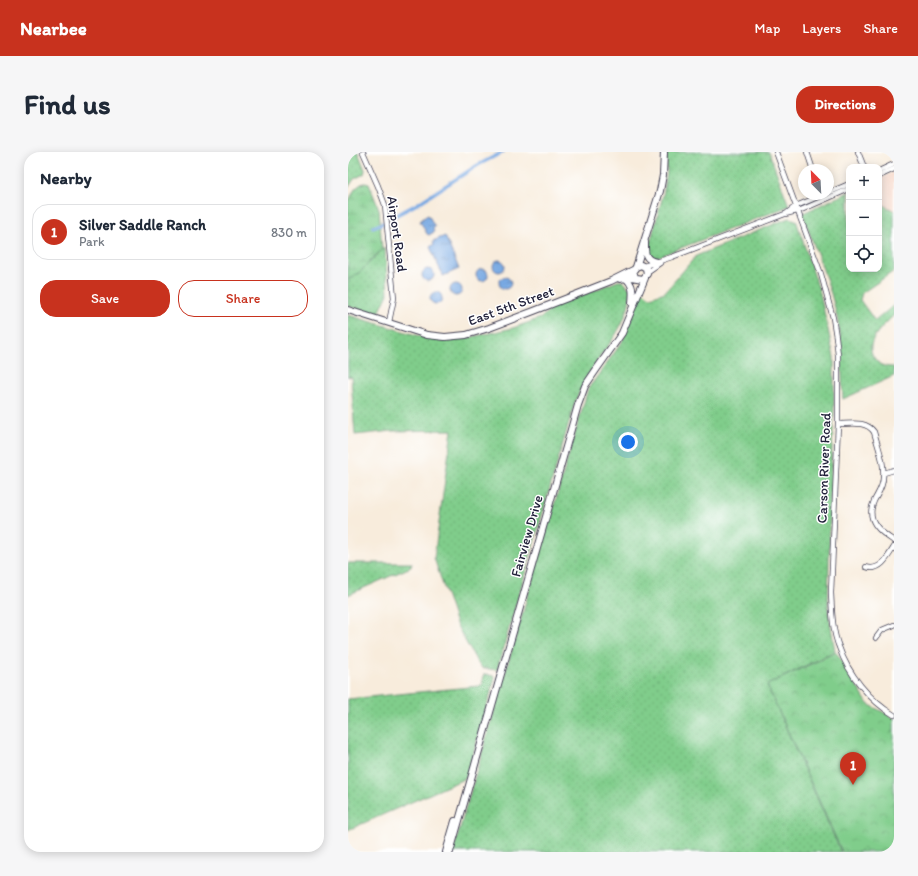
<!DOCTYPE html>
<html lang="en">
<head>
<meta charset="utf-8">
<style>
  :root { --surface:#fff; --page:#f6f6f7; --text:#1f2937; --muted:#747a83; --line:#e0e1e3; --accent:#c8321e }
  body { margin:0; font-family:Itim,sans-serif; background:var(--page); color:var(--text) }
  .controls { position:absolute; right:12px; top:12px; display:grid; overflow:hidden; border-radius:8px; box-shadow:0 2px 10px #0003 }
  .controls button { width:36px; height:36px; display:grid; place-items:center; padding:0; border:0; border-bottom:1px solid var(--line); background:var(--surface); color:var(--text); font:20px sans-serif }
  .compass { position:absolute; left:450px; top:12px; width:36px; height:36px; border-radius:50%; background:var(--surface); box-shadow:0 2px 10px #0003; rotate:336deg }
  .you { position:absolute; left:280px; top:290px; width:14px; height:14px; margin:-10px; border:3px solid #fff; border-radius:50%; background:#1a73e8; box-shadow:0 0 0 6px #1a73e833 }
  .badge { display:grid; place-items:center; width:26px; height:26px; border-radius:50%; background:var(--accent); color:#fff; font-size:13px; font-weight:700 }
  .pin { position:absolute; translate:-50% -33px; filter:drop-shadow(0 1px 2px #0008) }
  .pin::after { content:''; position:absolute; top:21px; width:14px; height:12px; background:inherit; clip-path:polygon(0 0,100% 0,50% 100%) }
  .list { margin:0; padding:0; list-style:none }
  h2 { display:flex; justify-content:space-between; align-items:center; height:52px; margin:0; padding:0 16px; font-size:17px }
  h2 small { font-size:13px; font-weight:400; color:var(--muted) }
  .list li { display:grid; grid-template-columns:26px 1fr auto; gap:12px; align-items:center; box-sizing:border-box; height:56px; margin:0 8px 8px; padding:0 8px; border:1px solid var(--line); border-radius:16px }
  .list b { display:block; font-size:15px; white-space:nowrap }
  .list p { margin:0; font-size:13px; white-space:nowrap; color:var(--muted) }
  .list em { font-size:13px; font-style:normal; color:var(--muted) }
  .actions { display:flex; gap:8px; padding:12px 16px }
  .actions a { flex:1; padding:9px 0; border:1px solid var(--accent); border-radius:16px; text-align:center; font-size:14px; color:var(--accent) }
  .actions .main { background:var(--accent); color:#fff }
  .icon { flex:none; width:22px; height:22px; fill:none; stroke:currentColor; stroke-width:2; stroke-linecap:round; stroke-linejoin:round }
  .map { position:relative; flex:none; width:546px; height:700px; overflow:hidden; border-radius:16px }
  header { display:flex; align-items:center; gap:24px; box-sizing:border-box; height:56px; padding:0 20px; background:var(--accent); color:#fff }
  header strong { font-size:19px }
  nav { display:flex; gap:22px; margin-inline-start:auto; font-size:14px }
  .intro { display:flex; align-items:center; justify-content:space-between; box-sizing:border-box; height:96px; padding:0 24px }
  h1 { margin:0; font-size:28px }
  .button { padding:10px 18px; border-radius:16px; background:var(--accent); color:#fff; font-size:14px; font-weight:700 }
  main { display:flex; gap:24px; padding:0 24px }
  aside { flex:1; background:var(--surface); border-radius:16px; box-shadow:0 2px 10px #0003 }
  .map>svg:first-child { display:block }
  .built { fill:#f5d3c2 }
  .grass { fill:url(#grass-dots); stroke:#517863 }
  .wetland { fill:url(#wetland-marsh); stroke:#517863 }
  .park { fill:url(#park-crowns); stroke:#517863 }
  .water { fill:url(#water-ripples); stroke:#4c658e }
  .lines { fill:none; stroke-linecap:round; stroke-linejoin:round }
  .canal { stroke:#77a8e2; stroke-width:3.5 }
  .minor-casing { stroke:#424053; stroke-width:6 }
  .major-casing { stroke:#424053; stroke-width:8 }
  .minor { stroke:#fff; stroke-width:4.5 }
  .major { stroke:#fff; stroke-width:6 }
  .labels { text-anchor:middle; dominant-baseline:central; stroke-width:3; stroke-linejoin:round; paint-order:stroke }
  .street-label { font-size:14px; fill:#22223b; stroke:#fff }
</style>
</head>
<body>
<header>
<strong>Nearbee</strong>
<nav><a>Map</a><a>Layers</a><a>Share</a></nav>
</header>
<div class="intro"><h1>Find us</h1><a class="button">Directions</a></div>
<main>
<aside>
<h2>Nearby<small></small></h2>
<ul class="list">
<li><span class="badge">1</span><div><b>Silver Saddle Ranch</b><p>Park</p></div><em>830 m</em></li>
</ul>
<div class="actions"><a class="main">Save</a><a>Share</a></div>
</aside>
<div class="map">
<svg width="546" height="700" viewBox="0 0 546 700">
  <defs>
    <pattern id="grass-dots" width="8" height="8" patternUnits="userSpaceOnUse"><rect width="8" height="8" fill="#80cd8b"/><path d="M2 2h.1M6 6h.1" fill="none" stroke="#6eb079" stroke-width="1.8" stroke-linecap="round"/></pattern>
    <pattern id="wetland-marsh" width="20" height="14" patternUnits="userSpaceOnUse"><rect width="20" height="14" fill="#80cd8b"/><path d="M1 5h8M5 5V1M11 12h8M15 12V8" fill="none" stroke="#6eb079"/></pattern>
    <pattern id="park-crowns" width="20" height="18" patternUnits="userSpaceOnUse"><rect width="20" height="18" fill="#80cd8b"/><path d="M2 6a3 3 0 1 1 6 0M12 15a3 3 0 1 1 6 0" fill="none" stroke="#6eb079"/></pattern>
    <pattern id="water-ripples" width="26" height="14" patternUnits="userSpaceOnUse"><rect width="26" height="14" fill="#77a8e2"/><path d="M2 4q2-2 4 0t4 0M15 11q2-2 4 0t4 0" fill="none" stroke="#6188b8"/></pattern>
  </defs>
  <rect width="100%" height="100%" fill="#fff"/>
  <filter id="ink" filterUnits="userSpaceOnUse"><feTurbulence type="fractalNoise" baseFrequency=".025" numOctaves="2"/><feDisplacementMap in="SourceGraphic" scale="8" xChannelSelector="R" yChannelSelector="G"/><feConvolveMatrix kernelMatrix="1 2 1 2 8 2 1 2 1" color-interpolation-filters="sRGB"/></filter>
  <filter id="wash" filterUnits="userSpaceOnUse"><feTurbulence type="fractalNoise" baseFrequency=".012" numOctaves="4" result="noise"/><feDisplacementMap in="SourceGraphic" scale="16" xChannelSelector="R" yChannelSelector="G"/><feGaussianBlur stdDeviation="0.9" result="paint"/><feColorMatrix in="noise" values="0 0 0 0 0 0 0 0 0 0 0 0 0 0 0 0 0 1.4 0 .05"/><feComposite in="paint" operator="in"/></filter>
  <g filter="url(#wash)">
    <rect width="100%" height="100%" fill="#f8ecdc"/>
    <path class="built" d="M546,20V59L531,50V27Z"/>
    <path class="grass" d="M0,0H10L17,18L16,22L6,27L0,36Z
      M318,0H421L441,54L307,106L301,102V95L315,43L319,20Z
      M501,40V117H531V50L546,59V119L514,141L512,148L527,169L546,153V163C535,175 514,190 527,207C532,214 538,215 546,215V224L495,247C493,222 495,195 490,170C483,133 467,98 455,63V61Z
      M441,66L448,68L472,141L486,205V258L483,318L480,457L487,499L419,533L493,700H105L240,237L274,190L294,139L302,145L317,140L348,104Z
      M34,97H37L40,142L30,163L0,154V128L12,120Z
      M270,129H275L281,136H283C281,175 259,191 241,222C236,231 231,240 227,250L149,518L134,516L129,510L108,472L86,406L104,278L45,279L7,283L3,224L0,225V163L72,184L93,188L114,187L165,176L193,166L205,154Z
      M0,411H64L63,415L0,443Z
      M136,522L146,524L147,526L118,626L0,678V547L131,534L134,532Z"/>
    <path class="wetland" d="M17,31L21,32L31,57L34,97L12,120L0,128V50L7,37L13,32Z"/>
    <path class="park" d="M488,500L520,552L546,566V700H494L419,533Z"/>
    <path class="water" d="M79,63L81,64L87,75L85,77L86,80L81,83L79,82L72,69Z
      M97,84L111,117L95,124L82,95L86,92L85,89Z
      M145 114a6 6 0 1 1 12 0a6 6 0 1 1-12 0Z
      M128 123a6 6 0 1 1 12 0a6 6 0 1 1-12 0Z
      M74 123a6 6 0 1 1 12 0a6 6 0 1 1-12 0Z
      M151 131a6 6 0 1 1 12 0a6 6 0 1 1-12 0Z
      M102 138a6 6 0 1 1 12 0a6 6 0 1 1-12 0Z
      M82 146a6 6 0 1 1 12 0a6 6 0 1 1-12 0Z"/>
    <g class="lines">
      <path class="canal" d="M43,66L69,52L130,13L155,0
        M25,75L35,71"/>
    </g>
  </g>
  <g filter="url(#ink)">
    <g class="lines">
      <defs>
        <path id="minor" d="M15,0L30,34L37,53L46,146L41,170
          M428,0L473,122L485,166L488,185L490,203V272L483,441C484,459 484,478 491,495C500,522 522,549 546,563
          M459,0L465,18
          M510,0L516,15
          M531,19L546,12
          M531,24L546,17
          M480,41L501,32
          M439,61L448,54L477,42
          M296,114L324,105L437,62L453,58L501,37
          M299,120L312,111
          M490,272C502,272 518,268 526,280C530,295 537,311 535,326C535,335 530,341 526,349C517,368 532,380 546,389
          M536,321L546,318
          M518,415C532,420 540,405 546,395
          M528,486L534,478L546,473"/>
        <path id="major" d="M297,90C297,101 296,107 308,110
          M288,115L312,39L315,23L316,0
          M277,126C286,132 285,142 284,151
          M272,127L283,125L295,127L299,122L298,116L293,113L288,115L285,119L287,125
          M0,158L79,183L97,185L118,183L141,176L186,159L263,129L285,118
          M98,700L107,669
          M102,700L230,253L237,234L248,218L274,181L297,126"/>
      </defs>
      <use href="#minor" class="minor-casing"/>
      <use href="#major" class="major-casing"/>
      <use href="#minor" class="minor"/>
      <use href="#major" class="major"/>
    </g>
  </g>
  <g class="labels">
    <g class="street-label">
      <text transform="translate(49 82) rotate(82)">Airport Road</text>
      <text transform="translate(163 154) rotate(-20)">East 5th Street</text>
      <text transform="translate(476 316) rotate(-88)">Carson River Road</text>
      <text transform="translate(179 384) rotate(-74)">Fairview Drive</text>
    </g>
  </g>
</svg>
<div class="controls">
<button>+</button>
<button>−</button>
<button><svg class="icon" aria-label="locate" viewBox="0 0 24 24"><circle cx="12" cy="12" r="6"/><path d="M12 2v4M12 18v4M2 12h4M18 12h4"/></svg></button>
</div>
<svg class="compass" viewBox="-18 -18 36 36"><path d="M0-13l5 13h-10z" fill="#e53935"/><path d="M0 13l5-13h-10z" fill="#747a83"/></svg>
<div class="you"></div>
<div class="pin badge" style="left:505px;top:633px">1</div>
</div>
</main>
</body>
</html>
